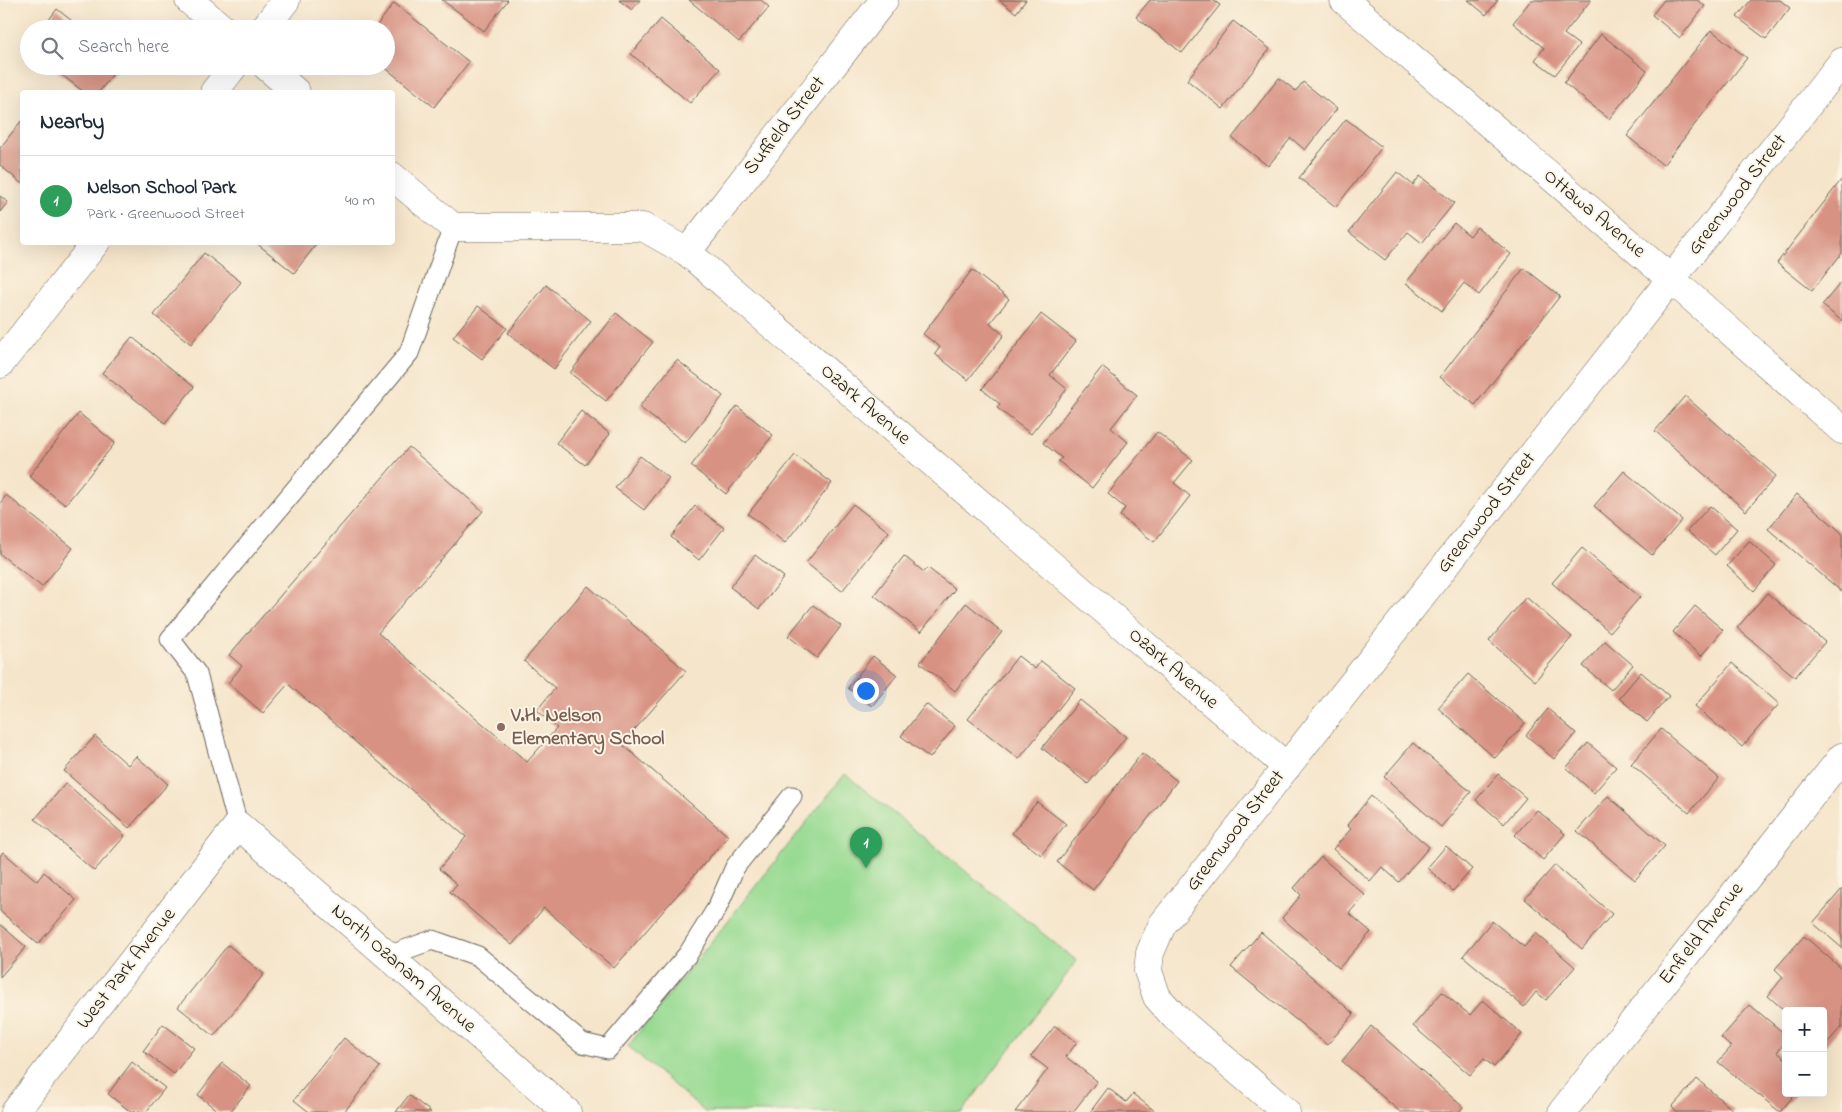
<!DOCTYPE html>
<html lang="en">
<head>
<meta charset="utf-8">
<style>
  :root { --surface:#fff; --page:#f2f2f3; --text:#1f2937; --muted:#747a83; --line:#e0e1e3; --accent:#7c3aed }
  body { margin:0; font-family:"Indie Flower",sans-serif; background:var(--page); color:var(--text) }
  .controls { position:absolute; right:15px; bottom:15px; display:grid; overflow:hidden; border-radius:5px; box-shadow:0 5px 20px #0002 }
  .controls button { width:45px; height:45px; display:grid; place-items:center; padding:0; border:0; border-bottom:1px solid var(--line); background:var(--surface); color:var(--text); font:25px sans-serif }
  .you { position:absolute; left:865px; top:690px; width:18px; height:18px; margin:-12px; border:4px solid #fff; border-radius:50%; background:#1a73e8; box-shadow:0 0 0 8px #1a73e833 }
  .badge { display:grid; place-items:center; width:32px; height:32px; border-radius:50%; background:var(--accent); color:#fff; font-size:16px; font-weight:700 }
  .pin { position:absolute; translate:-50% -41px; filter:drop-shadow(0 1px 2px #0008) }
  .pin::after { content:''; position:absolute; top:26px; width:18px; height:15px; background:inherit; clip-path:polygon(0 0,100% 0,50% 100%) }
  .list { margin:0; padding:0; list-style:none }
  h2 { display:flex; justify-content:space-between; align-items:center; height:65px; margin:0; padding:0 20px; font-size:21px }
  h2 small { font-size:16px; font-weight:400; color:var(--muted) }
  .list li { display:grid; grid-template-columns:32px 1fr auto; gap:15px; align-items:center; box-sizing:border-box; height:90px; padding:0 20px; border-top:1px solid var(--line) }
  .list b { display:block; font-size:19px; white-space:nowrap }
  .list p { margin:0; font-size:16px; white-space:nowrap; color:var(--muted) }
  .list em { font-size:16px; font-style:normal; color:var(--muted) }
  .icon { flex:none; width:28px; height:28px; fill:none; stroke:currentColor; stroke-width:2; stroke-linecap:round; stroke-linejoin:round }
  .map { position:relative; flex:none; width:1842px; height:1112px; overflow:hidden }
  .search { position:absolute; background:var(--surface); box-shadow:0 5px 20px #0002; left:20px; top:20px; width:375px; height:55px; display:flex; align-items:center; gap:12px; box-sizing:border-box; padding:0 18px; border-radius:28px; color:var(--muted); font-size:19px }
  .panel { position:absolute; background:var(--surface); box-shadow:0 5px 20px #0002; left:20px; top:90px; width:375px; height:155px; border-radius:5px }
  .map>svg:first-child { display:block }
  .green { fill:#97da92; stroke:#5a7b57 }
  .building { fill:#d89283 }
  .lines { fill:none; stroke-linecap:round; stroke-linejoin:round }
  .service-casing { stroke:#686259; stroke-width:21 }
  .minor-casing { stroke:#686259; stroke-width:29 }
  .service { stroke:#fff; stroke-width:19 }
  .minor { stroke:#fff; stroke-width:28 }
  .education-dot { fill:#8d6e63; stroke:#fcf5e5; stroke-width:2 }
  .labels { text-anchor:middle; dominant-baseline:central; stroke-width:4; stroke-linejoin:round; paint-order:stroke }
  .street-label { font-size:20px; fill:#1c1c1c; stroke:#fcf5e5 }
  .education-label { font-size:20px; font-weight:bold; fill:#785e54; stroke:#fcf5e5; text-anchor:start }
</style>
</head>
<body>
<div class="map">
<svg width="1842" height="1112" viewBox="0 0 1842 1112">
  <rect width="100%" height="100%" fill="#fcf5e5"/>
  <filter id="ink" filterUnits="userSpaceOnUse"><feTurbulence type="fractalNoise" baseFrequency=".02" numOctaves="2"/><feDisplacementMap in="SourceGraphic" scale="10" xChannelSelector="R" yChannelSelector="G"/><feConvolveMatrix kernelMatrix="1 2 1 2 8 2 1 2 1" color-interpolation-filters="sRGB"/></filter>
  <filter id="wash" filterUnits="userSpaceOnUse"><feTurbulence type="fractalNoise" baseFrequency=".0096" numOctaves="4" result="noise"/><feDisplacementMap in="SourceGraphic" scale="20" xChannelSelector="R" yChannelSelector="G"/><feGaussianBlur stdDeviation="1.12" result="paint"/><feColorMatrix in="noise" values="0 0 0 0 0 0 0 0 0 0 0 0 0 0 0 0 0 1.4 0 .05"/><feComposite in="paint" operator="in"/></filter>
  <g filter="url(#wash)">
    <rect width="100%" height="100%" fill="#f5e5ca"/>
    <path class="green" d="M845,774L1077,961L962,1112H705L628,1046Z"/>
    <g id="blocks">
      <path class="building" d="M442,0H508L484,31Z
        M619,0H640L632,10Z
        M689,0H761L769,7L739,42Z
        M999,0H1026L1016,13Z
        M1150,0H1213L1220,5L1182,53L1136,17Z
        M1468,0H1498L1486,15Z
        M1531,0H1591L1564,34L1579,45L1555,75L1535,60L1544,48L1513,23Z
        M1664,0H1697L1705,6L1680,38L1652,15Z
        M1751,0H1780L1790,8L1766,39L1737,17Z
        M394,3L469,62L434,107L383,66H386V29H374Z
        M57,9L82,29H42Z
        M661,19L720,69L690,103L631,54Z
        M1233,21L1270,49L1223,109L1187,80Z
        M1711,30L1747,58L1663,165L1627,136Z
        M1601,34L1647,71L1609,119L1564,83Z
        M50,66H119L99,92H84Z
        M1279,78L1296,91L1303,82L1337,109L1305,150L1291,138L1268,166L1232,138Z
        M1346,119L1382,147L1336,207L1299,178Z
        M22,120V184L0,165V148Z
        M1397,172L1413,185L1420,176L1454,203L1422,243L1408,232L1385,260L1349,232Z
        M1842,179V253L1812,291L1777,263Z
        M0,196L8,202L0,212Z
        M1454,223L1470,236L1477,227L1511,254L1479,295L1464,283L1442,311L1406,283Z
        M255,242H318L294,273Z
        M204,253L241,282L191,344L154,315Z
        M1524,268L1560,296L1475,405L1440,377Z
        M972,270L1009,299L990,323L1004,335L968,380L935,354L940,347L923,334Z
        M1842,281V321L1822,305Z
        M546,285L591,321L554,369L508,333Z
        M478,306L507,328L482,359L453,337Z
        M616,313L653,342L606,401L570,373Z
        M1041,314L1076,341L1050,375L1067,389L1031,434L997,408L1000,404L982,389Z
        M132,337L194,387L165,423L102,373Z
        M677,360L723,396L685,443L639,407Z
        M1102,367L1137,395L1111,428L1128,442L1092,488L1058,461L1062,458L1043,443Z
        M1685,396L1776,476L1746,511L1655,431Z
        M737,406L773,435L726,494L691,466Z
        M581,411L610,434L585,465L556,443Z
        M79,413L115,443L65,505L29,476Z
        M1157,432L1193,460L1174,483L1190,496L1154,542L1120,516L1125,508L1108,494Z
        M409,447L483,511L378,633L527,762L557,728L537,710L555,688L524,661L588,586L686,671L622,744L728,836L614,968L544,908L512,945L450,892L457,884L439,869L466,837L288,684L263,713L228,683L242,666L229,655Z
        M795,455L832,483L785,543L748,514Z
        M640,456L669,478L644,510L615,488Z
        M1624,471L1682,520L1652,555L1594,506Z
        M1797,494L1842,533V592L1768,529Z
        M6,495L73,548L42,587L0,554V504Z
        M853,504L889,532L842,591L806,563Z
        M695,506L724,528L699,560L671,537Z
        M1710,506L1737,529L1715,555L1687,531Z
        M1749,541L1776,565L1754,591L1727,566Z
        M1582,548L1640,597L1610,632L1552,583Z
        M755,555L784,577L759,609L730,587Z
        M904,556L924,572L928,568L955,589L921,632L874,595Z
        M1767,593L1825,642L1795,677L1737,628Z
        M1526,597L1572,637L1535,681L1489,641Z
        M966,603L1002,632L955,691L920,663Z
        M813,605L841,626L817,658L788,636Z
        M1695,606L1723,630L1701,656L1673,632Z
        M1605,641L1633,665L1611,690L1583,666Z
        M873,656L897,675L872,706L848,688Z
        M1018,656L1035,669L1041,661L1075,688L1019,759L968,719Z
        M1732,663L1779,704L1742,747L1695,706Z
        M1641,672L1669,696L1647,722L1619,698Z
        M1468,674L1525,723L1495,758L1438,708Z
        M1080,700L1126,737L1088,784L1042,748Z
        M926,704L955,726L930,758L901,736Z
        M1548,709L1576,733L1554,759L1526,735Z
        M1661,729L1719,778L1689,813L1631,764Z
        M95,736L128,765L136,756L168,784L129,828L64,771Z
        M1413,743L1471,792L1441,827L1384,777Z
        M1588,743L1616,767L1594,793L1566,768Z
        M1142,753L1177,781L1093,890L1057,862Z
        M1498,774L1526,798L1504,824L1476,800Z
        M66,783L125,836L94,871L35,819Z
        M1371,796L1429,847L1399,882L1382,867L1370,881L1333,849L1351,829L1347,825Z
        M1608,796L1665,846L1635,880L1577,831Z
        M1037,802L1066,824L1041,855L1012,833Z
        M1537,810L1565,834L1543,860L1515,835Z
        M1446,846L1472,869L1453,891L1427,868Z
        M3,852L37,881L44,872L76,900L38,944L0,911V856Z
        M1321,857L1365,895L1349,913L1371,932L1339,968L1282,918L1301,895L1294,888Z
        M1555,865L1612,914L1582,949L1525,899Z
        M1842,889V948L1813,923Z
        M1492,921L1524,947L1536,933L1575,967L1546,1000L1536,992L1524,1007L1463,956Z
        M0,924L26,947L0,977Z
        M1261,932L1354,1014L1327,1045L1231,967Z
        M1804,936L1842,969V1026L1825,1046L1823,1011H1785L1768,996L1783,977L1775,969Z
        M228,945L264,974L214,1036L178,1007Z
        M1442,992L1470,1015L1483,1000L1522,1034L1494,1067L1484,1059L1470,1075L1413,1026Z
        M1750,1005L1786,1035V1042L1777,1052L1786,1059V1093H1796L1780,1112L1718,1062L1731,1047L1721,1038Z
        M163,1024L194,1048L174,1074L143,1051Z
        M1055,1026L1077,1042L1066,1057L1097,1081L1073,1112H1015L1048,1069L1031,1056Z
        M1371,1026L1463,1107L1459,1112H1400L1342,1061Z
        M344,1038L380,1067L344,1112H309L294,1100Z
        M132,1062L165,1088L146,1112H131L108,1094Z
        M222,1063L251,1086L230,1112H219L198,1095Z
        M1697,1079L1735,1112H1676L1672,1107Z
        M1108,1088L1126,1102L1133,1094L1156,1112H1090Z
        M409,1095L431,1112H396Z"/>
    </g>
  </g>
  <g filter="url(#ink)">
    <use href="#blocks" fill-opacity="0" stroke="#686259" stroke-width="1"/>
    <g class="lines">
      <defs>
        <path id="service" d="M238,825L197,674L170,639L409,353L453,227
          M388,956L432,940L478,956L582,1043L608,1049L688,954L717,908L735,867L792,796"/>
        <path id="minor" d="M189,0L223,29
          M1344,0L1671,279L1842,430
          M264,29L286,0
          M266,66L296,92
          M214,92L234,66
          M392,176L453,227H643L687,252L1287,767
          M687,252L884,0
          M0,364L96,242
          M15,1112L238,825L567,1112
          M1286,1112L1174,1016L1157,997L1148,971L1150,953L1162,925L1842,62
          M1562,1112L1842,757"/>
      </defs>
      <use href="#service" class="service-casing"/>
      <use href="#minor" class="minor-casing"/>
      <use href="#service" class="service"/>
      <use href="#minor" class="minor"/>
    </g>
  </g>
  <circle class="education-dot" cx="501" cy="727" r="5"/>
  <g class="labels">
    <g class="street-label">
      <text transform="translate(785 126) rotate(-52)">Suffield Street</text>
      <text transform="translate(1738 195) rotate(-52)">Greenwood Street</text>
      <text transform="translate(1594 214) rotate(40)">Ottawa Avenue</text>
      <text transform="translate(865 405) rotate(41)">Ozark Avenue</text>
      <text transform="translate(1487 513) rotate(-52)">Greenwood Street</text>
      <text transform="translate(1173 669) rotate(41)">Ozark Avenue</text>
      <text transform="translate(1236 831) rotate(-52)">Greenwood Street</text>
      <text transform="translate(1702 934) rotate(-52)">Enfield Avenue</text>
      <text transform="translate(127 969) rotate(-52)">West Park Avenue</text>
      <text transform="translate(403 969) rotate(41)">North Ozanam Avenue</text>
    </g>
    <g class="education-label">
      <text x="511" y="716">V.H. Nelson<tspan x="511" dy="23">Elementary School</tspan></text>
    </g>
  </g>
</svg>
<div class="controls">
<button>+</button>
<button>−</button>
</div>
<div class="you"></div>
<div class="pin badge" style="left:866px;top:868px;background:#2e9e5b">1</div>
<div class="search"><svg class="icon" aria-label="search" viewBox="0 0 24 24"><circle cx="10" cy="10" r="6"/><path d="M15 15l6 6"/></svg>Search here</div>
<section class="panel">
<h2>Nearby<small></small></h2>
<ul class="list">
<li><span class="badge" style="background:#2e9e5b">1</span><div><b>Nelson School Park</b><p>Park · Greenwood Street</p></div><em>40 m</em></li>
</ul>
</section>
</div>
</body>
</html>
